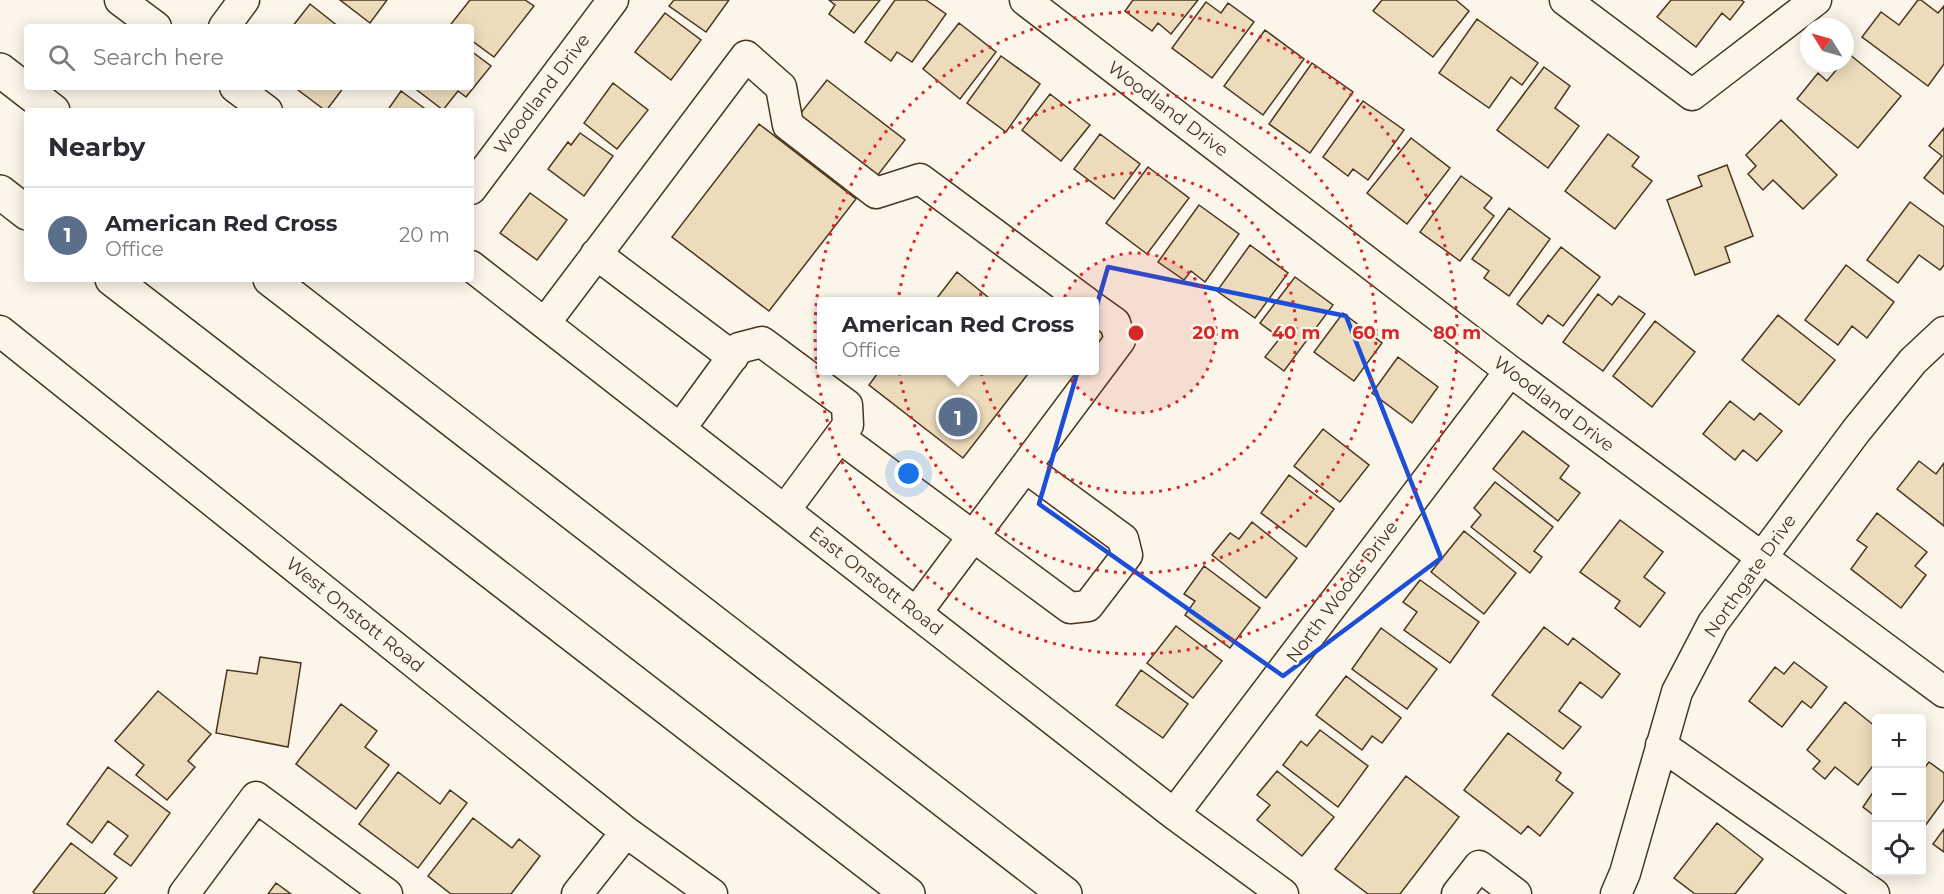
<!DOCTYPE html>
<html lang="en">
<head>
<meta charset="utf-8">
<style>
  :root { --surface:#fff; --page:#f7f7f7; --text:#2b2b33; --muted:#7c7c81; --line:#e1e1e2; --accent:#c62828 }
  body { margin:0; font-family:Montserrat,sans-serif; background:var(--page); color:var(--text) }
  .controls { position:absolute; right:18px; bottom:18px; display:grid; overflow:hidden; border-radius:6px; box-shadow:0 3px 15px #0003 }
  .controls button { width:54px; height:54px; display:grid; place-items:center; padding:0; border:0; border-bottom:2px solid var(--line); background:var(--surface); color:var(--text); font:30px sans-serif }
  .compass { position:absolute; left:1800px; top:18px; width:54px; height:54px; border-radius:50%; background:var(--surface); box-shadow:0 3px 15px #0003; rotate:307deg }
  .you { position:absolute; left:909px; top:474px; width:21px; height:21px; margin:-15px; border:4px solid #fff; border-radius:50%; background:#1a73e8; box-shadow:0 0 0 9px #1a73e833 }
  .badge { display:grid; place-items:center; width:39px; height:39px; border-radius:50%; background:var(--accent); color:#fff; font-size:20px; font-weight:700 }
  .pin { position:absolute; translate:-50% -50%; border:3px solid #fff; box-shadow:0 2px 6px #0006 }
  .popup { position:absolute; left:817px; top:297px; width:282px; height:78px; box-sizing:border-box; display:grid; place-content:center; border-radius:6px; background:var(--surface); filter:drop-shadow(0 2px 4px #0005); font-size:20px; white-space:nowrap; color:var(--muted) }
  .popup b { font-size:22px; color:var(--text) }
  .popup::after { content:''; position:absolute; left:50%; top:100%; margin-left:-12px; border:12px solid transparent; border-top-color:var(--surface) }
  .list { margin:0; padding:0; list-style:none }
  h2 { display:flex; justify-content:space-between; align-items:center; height:78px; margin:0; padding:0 24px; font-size:26px }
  h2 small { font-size:20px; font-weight:400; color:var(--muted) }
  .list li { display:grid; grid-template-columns:39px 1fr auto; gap:18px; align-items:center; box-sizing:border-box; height:96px; padding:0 24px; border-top:2px solid var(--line) }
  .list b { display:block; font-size:22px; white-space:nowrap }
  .list p { margin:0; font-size:20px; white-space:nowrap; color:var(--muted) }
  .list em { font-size:20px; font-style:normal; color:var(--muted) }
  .icon { flex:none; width:33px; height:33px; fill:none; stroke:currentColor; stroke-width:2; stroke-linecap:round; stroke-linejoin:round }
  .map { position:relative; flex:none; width:1944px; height:894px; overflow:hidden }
  .search { position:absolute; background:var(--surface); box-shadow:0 3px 15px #0003; left:24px; top:24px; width:450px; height:66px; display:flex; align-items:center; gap:15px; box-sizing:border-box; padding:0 21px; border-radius:6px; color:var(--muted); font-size:22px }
  .panel { position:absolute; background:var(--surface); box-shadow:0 3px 15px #0003; left:24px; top:108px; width:450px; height:174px; border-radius:6px }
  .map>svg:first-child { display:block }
  .building { fill:#ecdcbc; stroke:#4a3520; stroke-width:1.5 }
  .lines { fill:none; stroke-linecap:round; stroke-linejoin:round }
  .minor-casing { stroke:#4a3520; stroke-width:33 }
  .highway-casing { stroke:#4a3520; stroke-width:36 }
  .minor { stroke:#fbf6e9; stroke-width:30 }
  .highway { stroke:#fbf6e9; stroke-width:33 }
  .marked { fill:none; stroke:#1d4ed8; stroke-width:4.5; stroke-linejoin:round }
  .ring { fill:none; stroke:#d62828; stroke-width:3; stroke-dasharray:3 6 }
  .labels { text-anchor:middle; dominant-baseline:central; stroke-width:4.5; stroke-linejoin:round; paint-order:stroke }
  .street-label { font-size:18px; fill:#4a3520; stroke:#fbf6e9 }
  .centre { fill:#d62828; stroke:#fbf6e9; stroke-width:3 }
  .ring-label { font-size:18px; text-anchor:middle; font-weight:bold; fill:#d62828; stroke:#fbf6e9; stroke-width:4.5; stroke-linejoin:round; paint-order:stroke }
</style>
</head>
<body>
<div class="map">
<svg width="1944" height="894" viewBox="0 0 1944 894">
  <rect width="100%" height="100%" fill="#fbf6e9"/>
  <path class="building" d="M340,0H387L370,23Z
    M470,0H525L534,6L494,57L471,40V27H455L451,24Z
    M674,0H729L706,32L669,6Z
    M829,0H880L854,33L829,14L835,5Z
    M895,0H926L946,14L912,62L897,52L891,61L865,42Z
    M1133,0H1198L1171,34L1158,23L1152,31L1125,11Z
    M1382,0H1456L1469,11L1433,57L1373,11Z
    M1671,0H1741L1744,2L1730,20L1722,13L1696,47L1657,17Z
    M1918,0H1921L1938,13L1944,6V64L1928,86L1862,37L1881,12L1899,25Z
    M1206,2L1221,13L1228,3L1254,22L1212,78L1172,48Z
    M310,4L339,27H292Z
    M665,13L701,40L671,80L635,52Z
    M1477,19L1538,63L1522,85L1511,77L1489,108L1439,73Z
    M959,23L996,52L960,99L923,69Z
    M1265,30L1304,59L1263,115L1224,86Z
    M471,51L491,66L466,97L458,91L443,110L413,87H471Z
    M1849,54L1901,96L1858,148L1797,99L1818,73L1827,81L1842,63H1845V59Z
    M1001,56L1040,84L1006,132L967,103Z
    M1312,63L1353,92L1310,153L1269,124Z
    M1544,67L1570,86L1555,108L1579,126L1548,168L1497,130Z
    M827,80L905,140L874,180L796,119Z
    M613,83L648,110L617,149L584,123Z
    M294,87H344L326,111Z
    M401,91L428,111H387Z
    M1050,94L1090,125L1061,161L1022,130Z
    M1363,101L1404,130L1368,180L1353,169L1348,176L1323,157Z
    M1781,120L1837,175L1803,209L1773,180L1763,190L1748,174L1756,166L1746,155Z
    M759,124L856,199L769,311L672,237Z
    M1944,128V194L1924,178L1942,156L1929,146Z
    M580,133L613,156L584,196L548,169L568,142L571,145Z
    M1100,134L1140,164L1114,199L1074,169Z
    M1608,134L1639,157L1632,166L1652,181L1615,229L1565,191Z
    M1411,138L1450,168L1407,224L1367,193Z
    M1727,165L1753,236L1725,247L1730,262L1695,275L1667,200L1702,186L1698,176Z
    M1148,167L1189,198L1147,254L1106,223Z
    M1461,176L1492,198L1484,208L1494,216L1460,261L1420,232Z
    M530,193L567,220L537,260L500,233Z
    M1910,202L1944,227V265L1940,270L1919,255L1898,283L1867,260Z
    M1199,205L1239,234L1205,282L1191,271L1184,280L1158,262Z
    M1509,208L1550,239L1509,296L1484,278L1489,271L1472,259Z
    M1250,245L1288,273L1255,318L1217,291Z
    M1561,247L1600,277L1563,326L1548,315L1542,324L1517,304Z
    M1846,265L1894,302L1867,338L1852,326L1838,345L1805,320Z
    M957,272L994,302H934Z
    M1295,277L1333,305L1284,371L1265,357L1280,338L1260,323Z
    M1598,294L1612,305L1619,296L1645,314L1603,371L1563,342Z
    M1343,313L1382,343L1354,381L1314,352Z
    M1778,315L1835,360L1799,405L1742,360Z
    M1655,321L1695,352L1652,407L1613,376Z
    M1398,357L1438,387L1412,423L1372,393Z
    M880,370H1031L963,458L869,385Z
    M1730,401L1754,420L1760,413L1782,431L1757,461L1743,450L1735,460L1703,434Z
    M1323,429L1369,465L1340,502L1294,466Z
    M1523,431L1569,466L1560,478L1580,493L1558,521L1493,469Z
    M1919,461L1936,474L1944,463V526L1897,489Z
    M1289,475L1334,509L1306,547L1261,513Z
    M1495,482L1553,527L1534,551L1542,557L1530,573L1471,527L1481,515L1474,508Z
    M1877,513L1927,552L1915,566L1926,575L1901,608L1851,569L1867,547L1857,540Z
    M1620,520L1663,552L1644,577L1665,593L1640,627L1615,608L1620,601L1580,572Z
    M1252,522L1297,558L1266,598L1212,555L1230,533L1239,539Z
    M1464,531L1516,573L1484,614L1431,572Z
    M1204,566L1260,608L1230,648L1185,615L1195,601L1184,594Z
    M1420,580L1479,622L1450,663L1404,630L1417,612L1403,602Z
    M1176,626L1222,661L1193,698L1147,663Z
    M1544,627L1568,645L1573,638L1620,674L1602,698L1580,682L1559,711L1581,727L1563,749L1492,695Z
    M1381,628L1437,669L1407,709L1352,669Z
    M260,657L301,663L288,747L216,733L227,670L257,674Z
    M1794,662L1827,687L1811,708L1802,701L1782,727L1749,701L1775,667L1784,674Z
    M1141,670L1188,704L1163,738L1116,705Z
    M1346,676L1401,718L1382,743L1372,736L1362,750L1316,715Z
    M158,691L211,734L188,761L195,767L167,800L136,775L144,765L115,741Z
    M1845,702L1876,727V762L1858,785L1835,767L1825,779L1813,769L1820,761L1807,750Z
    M341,704L377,731L365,747L389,765L356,809L296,764Z
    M1320,730L1368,766L1338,807L1283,765L1301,741L1307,746Z
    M1508,733L1561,773L1556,780L1573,793L1540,836L1528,826L1521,834L1464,790Z
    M1929,762L1944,773V800L1922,830V771Z
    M108,767L170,813L131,866L114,854L128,836L108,821L92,843L67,824Z
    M1277,771L1334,817L1302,856L1257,820L1270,805L1257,795Z
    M398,772L440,804L450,790L467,803L418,868L359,824Z
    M1406,776L1459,817L1400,894H1368L1335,869Z
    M1876,788V817L1863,807Z
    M473,818L512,848L519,839L540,856L511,894H451L428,876Z
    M1717,823L1763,859L1735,894H1695L1674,878Z
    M1944,829V852L1933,844Z
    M71,843L117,878L104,894H35L33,892Z
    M276,883L291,894H268Z"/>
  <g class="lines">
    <defs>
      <path id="minor" d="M120,0L156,27
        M1025,0L1510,371L1944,692
        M1565,0L1692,95L1816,0
        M224,27L244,0
        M235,87L267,111
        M471,189L613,0
        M596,254L733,357
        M471,266L1174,814L1283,894
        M545,323L746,56L781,87L788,125L876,193L920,179L1086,302
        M0,331L626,832L712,894
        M680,429L739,348L762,342L847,405L848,425L785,510
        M839,437L1070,608L1088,606L1127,555L1123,539L1025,467
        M916,613L1120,340L1115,323L1094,308
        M1661,745L1874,894
        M1174,814L1510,371
        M184,894L256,797L387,894
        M577,894L626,832
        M1457,894L1479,866L1516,894
        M1616,894L1625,873L1677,692L1713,623L1856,431L1913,361L1944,332"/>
      <path id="highway" d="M0,70L53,111
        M0,192L27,213
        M112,279L908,894
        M270,279L1065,894"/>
    </defs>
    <use href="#minor" class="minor-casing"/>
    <use href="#highway" class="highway-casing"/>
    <use href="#minor" class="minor"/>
    <use href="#highway" class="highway"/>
  </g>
  <path class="marked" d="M1108,267L1346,316L1441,558L1283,676L1039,504Z"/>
  <circle cx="1136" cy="333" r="80" fill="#d62828" fill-opacity=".12"/>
  <g class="ring">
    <circle cx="1136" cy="333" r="80"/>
    <circle cx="1136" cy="333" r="160"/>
    <circle cx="1136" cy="333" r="240"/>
    <circle cx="1136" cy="333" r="321"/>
  </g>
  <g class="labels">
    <g class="street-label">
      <text transform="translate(542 94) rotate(-53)">Woodland Drive</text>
      <text transform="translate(1168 109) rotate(37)">Woodland Drive</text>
      <text transform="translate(1554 404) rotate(37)">Woodland Drive</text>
      <text transform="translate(1750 576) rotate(-55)">Northgate Drive</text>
      <text transform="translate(876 581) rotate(38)">East Onstott Road</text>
      <text transform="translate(1342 592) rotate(-53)">North Woods Drive</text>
      <text transform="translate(355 615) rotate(39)">West Onstott Road</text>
    </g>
  </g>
  <circle cx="1136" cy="333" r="9" class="centre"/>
  <g class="ring-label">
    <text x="1216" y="339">20 m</text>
    <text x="1296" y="339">40 m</text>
    <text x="1376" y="339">60 m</text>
    <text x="1457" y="339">80 m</text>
  </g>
</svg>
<div class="controls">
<button>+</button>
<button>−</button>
<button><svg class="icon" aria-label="locate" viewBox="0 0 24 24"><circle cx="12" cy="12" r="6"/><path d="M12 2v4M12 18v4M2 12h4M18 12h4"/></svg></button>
</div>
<svg class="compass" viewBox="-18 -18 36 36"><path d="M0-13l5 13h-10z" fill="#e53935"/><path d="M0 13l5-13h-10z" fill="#7c7c81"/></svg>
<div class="you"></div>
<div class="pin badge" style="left:958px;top:417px;background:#5c6f8a">1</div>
<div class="popup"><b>American Red Cross</b>Office</div>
<div class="search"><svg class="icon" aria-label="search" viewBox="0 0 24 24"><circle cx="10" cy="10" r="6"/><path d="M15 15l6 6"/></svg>Search here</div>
<section class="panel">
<h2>Nearby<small></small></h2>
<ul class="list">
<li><span class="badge" style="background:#5c6f8a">1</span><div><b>American Red Cross</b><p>Office</p></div><em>20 m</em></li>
</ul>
</section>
</div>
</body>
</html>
